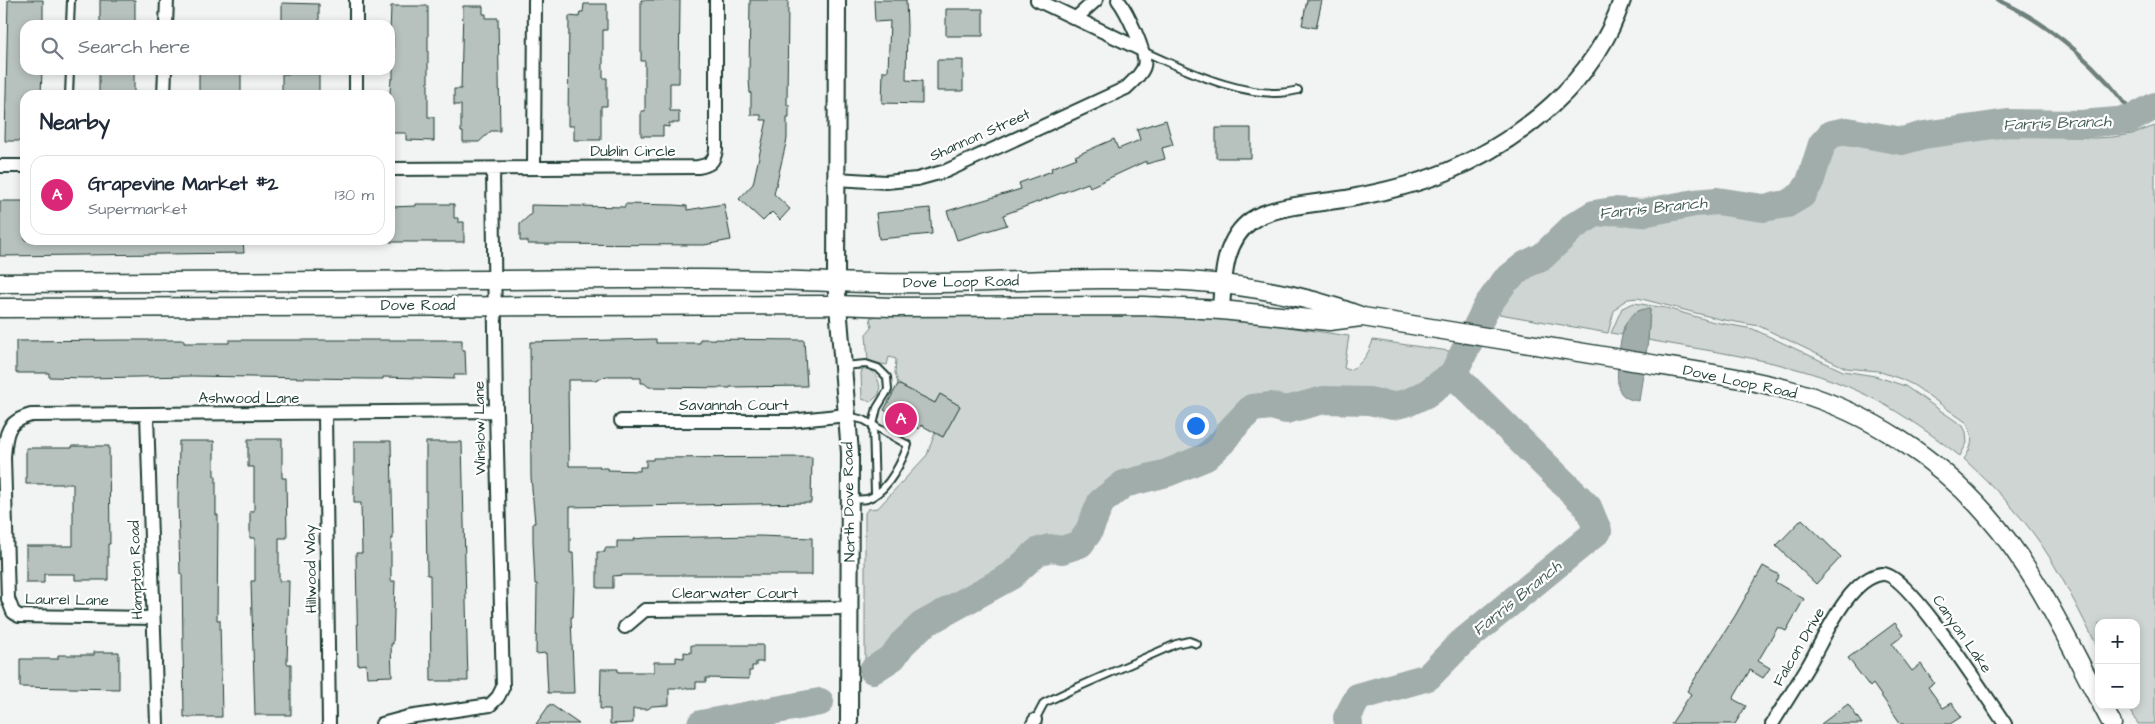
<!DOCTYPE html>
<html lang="en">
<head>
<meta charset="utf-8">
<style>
  :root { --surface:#fff; --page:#f2f2f3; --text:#1f2937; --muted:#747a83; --line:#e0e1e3; --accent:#db2777 }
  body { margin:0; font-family:"Architects Daughter",sans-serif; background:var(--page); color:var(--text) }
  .controls { position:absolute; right:15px; bottom:15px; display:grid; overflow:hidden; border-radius:10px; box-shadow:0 2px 8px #0003 }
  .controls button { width:45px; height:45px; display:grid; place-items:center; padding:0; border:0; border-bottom:1px solid var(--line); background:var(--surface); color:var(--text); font:25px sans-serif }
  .you { position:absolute; left:1195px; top:425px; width:18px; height:18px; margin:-12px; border:4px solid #fff; border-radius:50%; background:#1a73e8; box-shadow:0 0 0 8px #1a73e833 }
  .badge { display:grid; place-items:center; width:32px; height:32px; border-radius:50%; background:var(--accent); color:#fff; font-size:16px; font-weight:700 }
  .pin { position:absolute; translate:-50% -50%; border:2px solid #fff; box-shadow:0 1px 5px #0006 }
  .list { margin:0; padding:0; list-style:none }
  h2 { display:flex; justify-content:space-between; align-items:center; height:65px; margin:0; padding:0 20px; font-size:21px }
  h2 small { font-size:16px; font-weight:400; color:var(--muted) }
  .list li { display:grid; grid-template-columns:32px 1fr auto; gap:15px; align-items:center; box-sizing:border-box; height:80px; margin:0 10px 10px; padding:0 10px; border:1px solid var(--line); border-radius:15px }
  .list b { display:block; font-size:19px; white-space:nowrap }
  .list p { margin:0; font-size:16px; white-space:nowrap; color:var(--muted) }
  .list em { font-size:16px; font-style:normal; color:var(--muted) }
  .icon { flex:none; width:28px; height:28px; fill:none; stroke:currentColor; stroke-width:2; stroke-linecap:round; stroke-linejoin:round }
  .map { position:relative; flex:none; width:2155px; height:724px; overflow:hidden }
  .search { position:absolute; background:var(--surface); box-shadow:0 2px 8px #0003; left:20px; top:20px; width:375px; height:55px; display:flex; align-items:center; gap:12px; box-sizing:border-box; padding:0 18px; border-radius:15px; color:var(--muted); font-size:19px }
  .panel { position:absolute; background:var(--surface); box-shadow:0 2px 8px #0003; left:20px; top:90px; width:375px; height:155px; border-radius:15px }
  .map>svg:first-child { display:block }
  .green { fill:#ced5d3; stroke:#768984 }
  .water { fill:#a1adaa; stroke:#6d807b }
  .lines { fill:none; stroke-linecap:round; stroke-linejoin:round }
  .stream { stroke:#6d807b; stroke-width:4.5 }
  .river { stroke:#a1adaa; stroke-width:28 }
  .building { fill:#b7c1bd; stroke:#1f3d34 }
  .service-casing { stroke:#1f3d34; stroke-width:10 }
  .minor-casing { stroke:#1f3d34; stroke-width:16 }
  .tertiary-casing { stroke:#1f3d34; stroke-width:20 }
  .secondary-casing { stroke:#1f3d34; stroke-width:21 }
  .service { stroke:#fff; stroke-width:6 }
  .minor { stroke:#fff; stroke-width:12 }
  .tertiary { stroke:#fff; stroke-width:16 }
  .secondary { stroke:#fff; stroke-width:18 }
  .labels { text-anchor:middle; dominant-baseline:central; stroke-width:4.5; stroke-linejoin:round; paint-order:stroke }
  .street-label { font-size:15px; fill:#1f3d34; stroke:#fff }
  .water-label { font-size:16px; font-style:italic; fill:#465f57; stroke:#fff }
</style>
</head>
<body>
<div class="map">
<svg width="2155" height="724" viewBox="0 0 2155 724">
  <rect width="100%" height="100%" fill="#f2f3f3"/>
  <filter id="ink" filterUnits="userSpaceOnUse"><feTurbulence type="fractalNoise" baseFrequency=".02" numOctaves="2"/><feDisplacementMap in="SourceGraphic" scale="10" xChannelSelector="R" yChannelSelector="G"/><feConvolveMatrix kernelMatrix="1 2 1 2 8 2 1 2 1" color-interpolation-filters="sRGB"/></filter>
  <g filter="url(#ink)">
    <path class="green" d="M2155,126V724H2138L2128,705H2136V623H2099V650C2083,619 2068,587 2050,558C2027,520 1995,488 1964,459C1973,446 1974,437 1967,423L1915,386L1901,379L1878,371L1846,368L1759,326L1719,319L1638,298L1628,299L1620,304L1614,311L1608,333L1488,312L1496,305L1521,272L1550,260L1570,237L1587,225L1598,220L1615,219L1639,221L1701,209L1758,217L1785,214L1803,207L1812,197L1821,179L1828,157L1837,143L1847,139L1883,151H1913L1941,141L1986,139L2014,134L2094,138L2113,137L2132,134Z
      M1634,303L1666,308L1714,322L1753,329L1843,371L1875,376L1905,386L1963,426L1966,432L1967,443L1960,456C1932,435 1905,415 1874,399C1805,362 1724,354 1648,340L1650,310L1624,326L1622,335L1611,333L1622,308Z
      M879,315H1178L1268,324L1349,336L1344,368L1349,370C1362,365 1369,353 1373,340L1463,353L1453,374L1426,394L1409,402L1393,406L1369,401L1324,400L1286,410L1271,406L1252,408L1230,430L1223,441L1206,457L1167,473L1124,484L1101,502L1088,533L1080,544L1062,550L1050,548L1037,552L1011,576L922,625L902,644L893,657L865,675V513L868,509L878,508L927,455L935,433L943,437L960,406L940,394L935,403L898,384L895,373L896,359L889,357L887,365L868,362L866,334L872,327L870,318Z
      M867,368C876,372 882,384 879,394L871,402L862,399L861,373L862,370Z"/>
    <path class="water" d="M1644,309H1650L1648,340L1639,401C1632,400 1626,399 1621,393C1613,382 1620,331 1628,320C1632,313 1637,311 1644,309Z"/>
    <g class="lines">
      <path class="stream" d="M1998,0C2051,24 2103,69 2135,118"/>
      <path class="river" d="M873,670L893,657L902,644L922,625L1011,576L1037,552L1050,548L1062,550L1080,544L1088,533L1101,502L1124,484L1167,473L1206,457L1223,441L1230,431L1252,408L1271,406L1286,410L1324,400L1369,401L1393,406L1409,402L1426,394L1453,374
        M701,724L820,702
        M1349,724L1347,718L1358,697L1428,677L1460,644L1598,531L1588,507L1453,374L1487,306L1505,281L1525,265L1543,256L1574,226L1594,214L1613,211L1642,213L1695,203L1717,201L1763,208L1787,204L1802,195L1810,182L1822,144L1831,134L1847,131L1902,141L1924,135L2008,123L2081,124L2129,120L2155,106"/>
    </g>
    <path class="building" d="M8,0H43V25H25V70H42L41,95H25V141H5Z
      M100,0H135V25H100Z
      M641,0H680L679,83H670V111H679V123H669V127L663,126V136H641V111H645V61H641Z
      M750,0H788L787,105H789V118H787V139L774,194L790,209L780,220L772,212L763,221L739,199L753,184L767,120H761V115H751V93H750L749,79Z
      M874,0H906L907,26L906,80L922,81V104L882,103L883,71H888L890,21L875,22Z
      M1307,0H1322L1316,28L1302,25Z
      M282,3L319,4V25H282Z
      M584,4H607V30H603V78H607V106H601V140H574V126H568L569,16L579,17L580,12H583Z
      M391,6H428V117H434V141L406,140V133H390V92L391,79H393V33H390Z
      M463,6H483V14H486V18H498L500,131H491L479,142H463V132H461V105H454V89H461Z
      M946,9H983V36H946Z
      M937,60H963V91H937Z
      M99,70H134V95H99Z
      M199,70H241V95H199Z
      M282,74H319V95H282Z
      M1166,120L1173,145L1162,148L1165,159L1146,164V161L1090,187L1088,183L1003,215L1007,225L957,240L947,211L1021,189L1019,183L1052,171L1051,168L1077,158L1075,156L1114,139L1118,149L1140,140L1137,129Z
      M1216,128H1251V158H1216Z
      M0,201H25V240H243L244,253L0,256Z
      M416,204H454V218H458V222H464V242H390V207L416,206Z
      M625,204L674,205L687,206V210L724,204L731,240L704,245L528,244V241H520V224L531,214V205L625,207Z
      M930,208L932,234L879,239L876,213Z
      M656,339V343H700V339L804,340L807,386L730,387V388L649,387L644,383H641V378H633V376H607L595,380H568L569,466H600V468H608V470L640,471V467H646V460H653V458L812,457L811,503L570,507V553H573L574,582L573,617H571L574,693H548L546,653L536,654L537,584H535L533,540V523H535L531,477L530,342Z
      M123,340H184V343H229V340H462V350H465L466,375H454V379L383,377V379H368L192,376L85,378L49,377V373H16V341Z
      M898,384L935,403L940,394L960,406L943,437L921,425L919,429L884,410Z
      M248,439H282V478H286L287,538H279V581H289L287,664H291V715H255L251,581H255V538H250V511H254V467H248Z
      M179,441H214V476H216V515H218L217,620H220L222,717H184L182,574H180L178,503Z
      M354,441H391L393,539H391V581H395L393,644H391L392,676L367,677L366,664L358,665L356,553H362L361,503H354Z
      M426,442H462L468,681H431L430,575H427L426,502Z
      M72,446H109L110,544H108V580H75V574H44V583H26V546H73V484H26V448H72Z
      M1802,519L1841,557L1816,584L1776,546Z
      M759,536L812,538V575H625L613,576V588H597V552H605V548H617V541H634V539L646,538Z
      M1763,566L1779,575L1775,582L1804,599L1786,631L1778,627L1758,661L1770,668L1763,678L1750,670L1733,699L1746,706L1735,724H1671L1691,694L1687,691L1735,616Z
      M1895,623L1904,635L1892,644L1912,671L1921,664L1934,683L1928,687L1943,708L1952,703L1961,717L1950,724H1901L1873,684L1870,687L1848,658Z
      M691,645H763V662H756V666H752V671H749V679L706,678V682H696V688H669V705L652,706L648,709H633V723L610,724V709H600L601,669H618V672H654V662H676V657L684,658V652L691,653Z
      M94,652H119V689L20,687V659H58V655H94Z
      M550,704L579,724H536Z
      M1848,704L1862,724H1821Z"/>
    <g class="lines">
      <defs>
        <path id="service" d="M70,25L71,0
          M1143,51C1185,70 1252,103 1298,90
          M69,95L70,70
          M843,366L866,364L878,368L887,377L888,390L877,408L873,425L875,493
          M848,416L864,420L908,445C901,463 888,492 867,499C862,500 855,499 851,500
          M1035,720L1044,703L1069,691L1176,644L1189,641L1197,644"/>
        <path id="minor" d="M356,0V25
          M1037,0L1142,50
          M1076,18L1096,0
          M166,25L167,0
          M356,70V95
          M164,95L165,70
          M0,166H25
          M534,168L535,0
          M390,169L698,167C710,165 714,162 716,150V0
          M836,179L886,182L917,179L946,171L1126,88C1132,82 1142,74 1144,66C1148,55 1126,10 1118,0
          M147,414L157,724
          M325,414L329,724
          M621,421H790L847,415
          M153,618L19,616L13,612L8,599L4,457C6,433 6,422 31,415L496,411
          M625,627L645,610L850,608
          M382,724L408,717L490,705L498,697L503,687L496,411L493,169
          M1033,724L1035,720
          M1772,724C1784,705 1796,686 1808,666C1823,641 1848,578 1882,574C1907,571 1988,700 2005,724"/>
        <path id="tertiary" d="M837,0L836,281L850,453L849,724
          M1221,310C1223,279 1223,240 1252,220C1273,205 1324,203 1351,198C1383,192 1416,184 1446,172C1522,140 1596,81 1622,0"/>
        <path id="secondary" d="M0,283C163,282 325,281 488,280C559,280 630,278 701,279C760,279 820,282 879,283C1040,287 1209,257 1363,317C1445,330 1527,344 1609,357C1671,368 1736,375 1797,392C1869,413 1937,458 1986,514C2034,568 2065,635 2099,700
          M0,308L837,305L892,307L1143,306L1221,310L1329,321L1361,317
          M2102,705L2112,724"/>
      </defs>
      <use href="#service" class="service-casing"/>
      <use href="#minor" class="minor-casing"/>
      <use href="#tertiary" class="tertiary-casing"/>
      <use href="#secondary" class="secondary-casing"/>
      <use href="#service" class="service"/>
      <use href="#minor" class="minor"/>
      <use href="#tertiary" class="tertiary"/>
      <use href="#secondary" class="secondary"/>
    </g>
  </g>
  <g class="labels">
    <g class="street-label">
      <text transform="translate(980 135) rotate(-24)">Shannon Street</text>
      <text x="633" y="151">Dublin Circle</text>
      <text transform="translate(961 282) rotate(-1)">Dove Loop Road</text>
      <text x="418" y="305">Dove Road</text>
      <text transform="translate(1740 382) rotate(12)">Dove Loop Road</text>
      <text x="249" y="398">Ashwood Lane</text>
      <text x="734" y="405">Savannah Court</text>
      <text transform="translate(480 428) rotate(-91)">Winslow Lane</text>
      <text transform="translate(849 502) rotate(-91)">North Dove Road</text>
      <text transform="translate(311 569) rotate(-91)">Hillwood Way</text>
      <text transform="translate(136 570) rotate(-92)">Hampton Road</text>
      <text x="735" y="593">Clearwater Court</text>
      <text transform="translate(67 600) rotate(1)">Laurel Lane</text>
      <text transform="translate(1962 634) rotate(55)">Canyon Lake</text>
      <text transform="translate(1799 647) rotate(-60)">Falcon Drive</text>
    </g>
    <g class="water-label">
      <text transform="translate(2057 123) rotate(-2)">Farris Branch</text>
      <text transform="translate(1653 208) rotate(-6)">Farris Branch</text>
      <text transform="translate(1517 598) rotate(-39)">Farris Branch</text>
    </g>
  </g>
</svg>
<div class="controls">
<button>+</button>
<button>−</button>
</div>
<div class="you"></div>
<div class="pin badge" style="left:901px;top:419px">A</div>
<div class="search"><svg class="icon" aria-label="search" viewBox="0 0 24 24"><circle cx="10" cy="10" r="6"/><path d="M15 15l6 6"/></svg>Search here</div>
<section class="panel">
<h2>Nearby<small></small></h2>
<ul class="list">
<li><span class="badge">A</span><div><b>Grapevine Market #2</b><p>Supermarket</p></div><em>130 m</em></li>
</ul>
</section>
</div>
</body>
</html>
